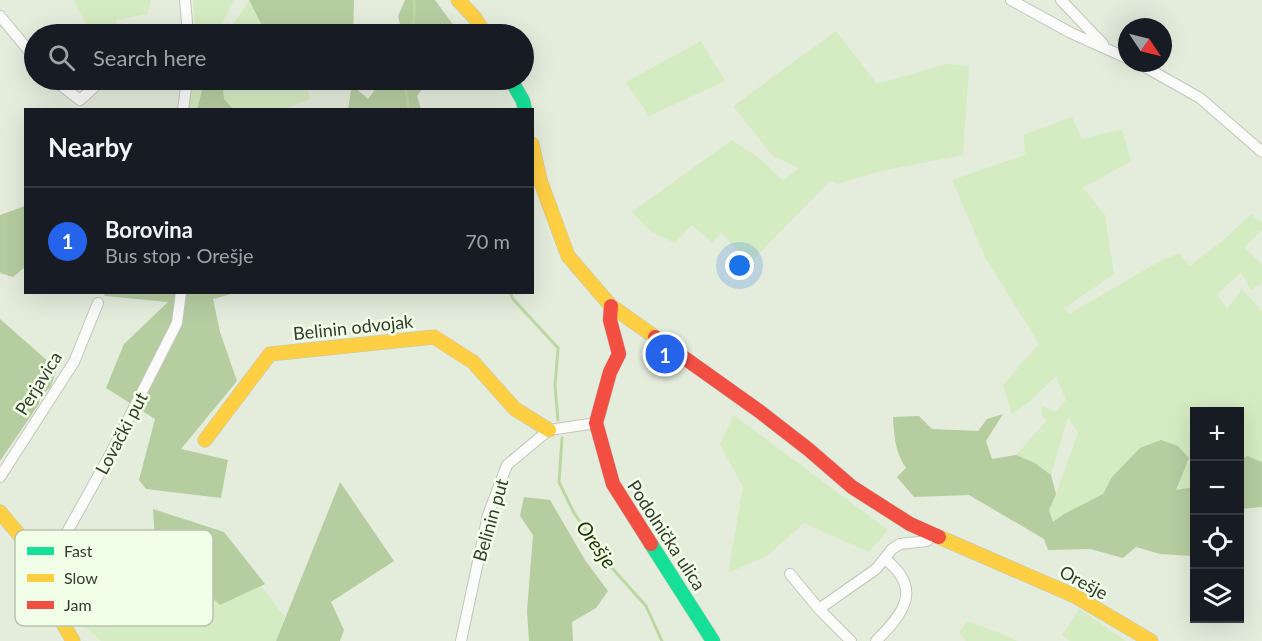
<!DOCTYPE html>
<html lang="en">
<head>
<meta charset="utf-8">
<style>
  :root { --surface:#171b24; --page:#242831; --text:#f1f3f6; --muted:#9ea1a6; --line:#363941; --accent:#2563eb }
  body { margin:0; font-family:Lato,sans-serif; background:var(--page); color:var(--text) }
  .controls { position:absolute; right:18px; bottom:18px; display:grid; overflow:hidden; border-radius:0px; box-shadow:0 6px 24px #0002 }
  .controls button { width:54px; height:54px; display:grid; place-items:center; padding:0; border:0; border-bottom:2px solid var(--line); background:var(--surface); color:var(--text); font:30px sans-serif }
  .compass { position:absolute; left:1118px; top:18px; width:54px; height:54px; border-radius:50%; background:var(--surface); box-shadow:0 6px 24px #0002; rotate:125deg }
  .you { position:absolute; left:740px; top:266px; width:21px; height:21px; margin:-15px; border:4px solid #fff; border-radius:50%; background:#1a73e8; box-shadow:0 0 0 9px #1a73e833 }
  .badge { display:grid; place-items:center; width:39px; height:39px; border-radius:50%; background:var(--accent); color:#fff; font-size:20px; font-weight:700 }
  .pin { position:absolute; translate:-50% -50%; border:3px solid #fff; box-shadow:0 2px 6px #0006 }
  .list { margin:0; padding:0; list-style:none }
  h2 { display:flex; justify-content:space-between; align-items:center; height:78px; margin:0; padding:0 24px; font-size:26px }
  h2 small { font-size:20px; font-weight:400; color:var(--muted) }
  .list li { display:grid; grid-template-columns:39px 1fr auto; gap:18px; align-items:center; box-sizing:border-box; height:108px; padding:0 24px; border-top:2px solid var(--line) }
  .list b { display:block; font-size:22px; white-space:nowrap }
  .list p { margin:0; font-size:20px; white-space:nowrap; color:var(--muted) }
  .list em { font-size:20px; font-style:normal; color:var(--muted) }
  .icon { flex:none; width:33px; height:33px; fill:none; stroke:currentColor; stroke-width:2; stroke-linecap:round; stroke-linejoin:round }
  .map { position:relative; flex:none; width:1262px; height:641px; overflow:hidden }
  .search { position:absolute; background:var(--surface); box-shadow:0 6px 24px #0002; left:24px; top:24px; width:510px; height:66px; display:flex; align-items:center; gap:15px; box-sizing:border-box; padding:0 21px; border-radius:33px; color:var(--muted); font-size:22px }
  .panel { position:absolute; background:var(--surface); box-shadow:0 6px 24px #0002; left:24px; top:108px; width:510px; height:186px; border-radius:0px }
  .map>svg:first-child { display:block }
  .green { fill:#d5ebc2 }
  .forest { fill:#b6cda0 }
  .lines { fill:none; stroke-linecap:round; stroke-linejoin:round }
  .stream { stroke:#bcd8a2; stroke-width:3 }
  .street-casing { stroke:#c1c7bb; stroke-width:12 }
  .fast-casing { stroke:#c1c7bb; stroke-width:15 }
  .slow-casing { stroke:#c1c7bb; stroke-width:15 }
  .jam-casing { stroke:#c1c7bb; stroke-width:15 }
  .street { stroke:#fbfcfa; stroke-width:10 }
  .fast { stroke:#16e098; stroke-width:14 }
  .slow { stroke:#ffcf43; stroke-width:14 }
  .jam { stroke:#f24e42; stroke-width:14 }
  .labels { text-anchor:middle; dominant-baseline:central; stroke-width:5; stroke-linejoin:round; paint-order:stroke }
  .street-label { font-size:18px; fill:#343a2f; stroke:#f2ffe8 }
  .water-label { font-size:20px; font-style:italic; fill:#1e3402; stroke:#f2ffe8 }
  .key { fill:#f2ffe8; stroke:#b9c4b0; stroke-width:1.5 }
  .key-label { font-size:16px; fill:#343a2f }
</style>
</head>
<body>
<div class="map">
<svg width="1262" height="641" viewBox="0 0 1262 641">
  <rect width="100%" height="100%" fill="#e4ecdc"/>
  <path class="green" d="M74,0H151L147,14L116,20L119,34H91Z
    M193,0H234L217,34H196Z
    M249,1L266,34H226Z
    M836,31L877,84L947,64L969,66L963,155L881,171L837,184L830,181L745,268L736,248L722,233L712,242L692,225L675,243L651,232L632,212L732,140L763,161L783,181L799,168L773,156L733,106Z
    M701,41L725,81L649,116L626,82Z
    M192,80H205L197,109L187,110Z
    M222,80H305L310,99L284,109H233L224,99Z
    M1072,117L1082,139L1122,129L1131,161L1083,188L1105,215L1114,274L1064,308L1069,314L1162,260L1180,253L1189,266L1225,239L1251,214L1262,223V230L1244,247L1262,265V283L1251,290L1241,273L1217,294L1227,309L1242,289L1262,311V462L1247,456L1240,460V412H1194V487L1176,491L1181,476L1112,477L1103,494L1064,514L1053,523L1049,510L1056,494L1078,433L1068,417L1051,475L1035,463L1016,455L1047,420L1042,416L1041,405L1055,412L1066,400L1056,376L1029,402L1012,414L1003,385L1039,344L986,259L952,180L1025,155L1024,135Z
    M734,415L888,530L869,552L804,523L767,556L728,573L743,487L720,444Z
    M156,544L220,605L261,586L285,617L276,641H101L69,611L64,568Z
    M1079,609L1126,641H1070L1062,635Z
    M967,621L1005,635L1017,641H966L959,633Z"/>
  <path class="forest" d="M249,0H354L353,34H266Z
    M405,0H435L460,34H402L398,16Z
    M205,80H222L224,99L233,109H197Z
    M382,80H429L417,96L421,109H348L352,85L368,99Z
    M25,206V267L13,277L0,273V215Z
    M103,293H235L213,299L220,332L237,381L181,449L228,460L221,498L146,489L139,480L155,419L106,388L124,344L168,302L105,296Z
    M0,319L57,369L50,388L40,396L39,404L0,461Z
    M1003,414L986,441L992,459L1016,455L1035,463L1051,475L1056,494L1049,510L1053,522L1064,514L1103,494L1112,477L1140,448L1161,440L1178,446L1189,458L1176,490L1194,487V553L1192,556L1160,554L1136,547L1123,558L1090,549L1048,550L1044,539L969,495L914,497L897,477L906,468C895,452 894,436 893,417L919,416L932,429L978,431L987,419Z
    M1247,456L1262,462V507L1240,509V460Z
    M340,482L394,561L331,602L344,630L340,641H276Z
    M524,497L550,500L585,560L608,591L596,608L572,622L573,641H529L527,611L533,535L520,516Z
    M153,509L224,532L265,584L220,605L155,543Z"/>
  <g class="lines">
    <path class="stream" d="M412,34L415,8L414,0
      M407,80L406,90L409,110
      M510,292L513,299L558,348L555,386L558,420
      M562,438L559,482L574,513L612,568L646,606L662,641"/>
    <defs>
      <path id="street" d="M185,0L188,34
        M1011,0L1071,33L1127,58
        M1061,0L1103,44
        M0,16L34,57
        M1138,63L1200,98L1262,152
        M54,80L80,100L102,80
        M183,110L187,80
        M0,477L74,362L98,303
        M47,568L111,453L177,323L181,292
        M790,574L819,609L851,641
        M819,609L876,569L892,549L900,544L927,541L933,535
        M461,641L488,515L507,465L549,430L596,423
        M876,641C904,613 923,589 885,559"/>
      <path id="fast" d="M511,80L523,101L525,110
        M651,544L713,641"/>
      <path id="slow" d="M458,0L475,18L485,34
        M532,144L540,180L568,256L611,306L655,337
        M205,440L270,354L434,337L473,362L515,409L549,430
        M0,512L47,568L60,618L73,641
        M939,537L1075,596L1151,641"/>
      <path id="jam" d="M611,306L610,320L619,354L610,372L596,423L613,484L651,544
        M655,337L759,411L808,449L852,487L910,524L939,537"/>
    </defs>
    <use href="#street" class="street-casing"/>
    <use href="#fast" class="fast-casing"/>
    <use href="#slow" class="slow-casing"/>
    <use href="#jam" class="jam-casing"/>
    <use href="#street" class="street"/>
    <use href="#fast" class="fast"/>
    <use href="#slow" class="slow"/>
    <use href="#jam" class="jam"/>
  </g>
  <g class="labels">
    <g class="street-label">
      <text transform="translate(353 327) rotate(-6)">Belinin odvojak</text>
      <text transform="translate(38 383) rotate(-58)">Perjavica</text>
      <text transform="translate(121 433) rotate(-62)">Lovački put</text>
      <text transform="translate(490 520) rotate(-74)">Belinin put</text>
      <text transform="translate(667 535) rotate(57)">Podolnička ulica</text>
      <text transform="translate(1084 582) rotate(28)">Orešje</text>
    </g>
    <g class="water-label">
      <text transform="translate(597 544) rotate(55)">Orešje</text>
    </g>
  </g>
  <rect x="15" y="530" width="198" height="96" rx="9" class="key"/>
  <rect x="27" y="547" width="27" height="8" fill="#16e098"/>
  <rect x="27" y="574" width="27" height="8" fill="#ffcf43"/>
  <rect x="27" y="601" width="27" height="8" fill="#f24e42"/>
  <g class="key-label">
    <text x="64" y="557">Fast</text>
    <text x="64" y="584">Slow</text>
    <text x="64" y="611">Jam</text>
  </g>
</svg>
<div class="controls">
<button>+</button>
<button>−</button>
<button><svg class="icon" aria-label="locate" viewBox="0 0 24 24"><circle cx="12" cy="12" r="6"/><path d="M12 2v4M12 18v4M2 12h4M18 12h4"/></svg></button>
<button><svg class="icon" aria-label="layers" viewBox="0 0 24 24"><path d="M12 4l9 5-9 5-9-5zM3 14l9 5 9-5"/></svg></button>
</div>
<svg class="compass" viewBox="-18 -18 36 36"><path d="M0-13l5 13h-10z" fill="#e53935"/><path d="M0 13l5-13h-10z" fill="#9ea1a6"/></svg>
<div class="you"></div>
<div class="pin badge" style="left:665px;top:354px">1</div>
<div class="search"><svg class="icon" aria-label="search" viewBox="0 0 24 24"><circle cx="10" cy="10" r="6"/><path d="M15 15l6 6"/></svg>Search here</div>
<section class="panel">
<h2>Nearby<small></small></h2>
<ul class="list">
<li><span class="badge">1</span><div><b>Borovina</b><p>Bus stop · Orešje</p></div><em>70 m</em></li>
</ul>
</section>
</div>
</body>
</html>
